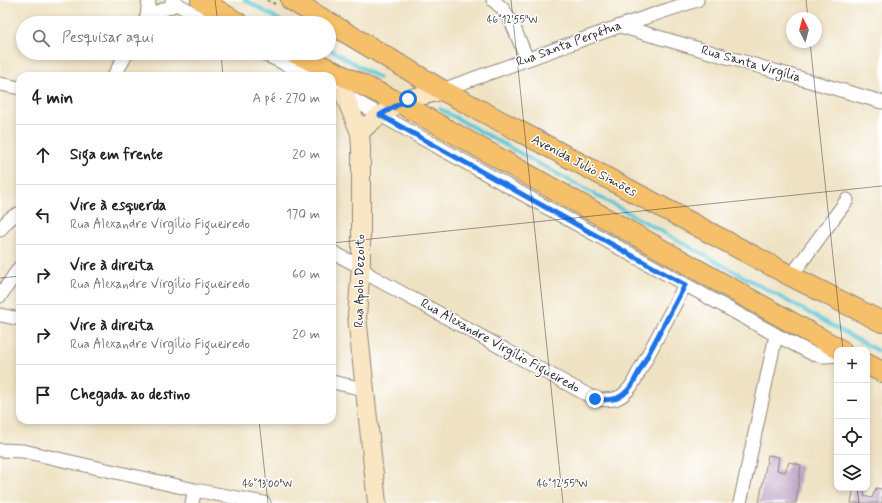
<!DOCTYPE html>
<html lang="pt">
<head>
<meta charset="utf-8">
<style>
  :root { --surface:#fff; --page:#f2f2f2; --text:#222; --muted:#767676; --line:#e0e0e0 }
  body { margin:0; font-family:Mynerve,sans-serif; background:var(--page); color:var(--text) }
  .controls { position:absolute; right:12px; bottom:12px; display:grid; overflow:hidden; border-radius:8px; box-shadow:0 2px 6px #0003 }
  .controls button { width:36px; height:36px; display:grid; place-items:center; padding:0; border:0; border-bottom:1px solid var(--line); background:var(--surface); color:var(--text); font:20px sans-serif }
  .compass { position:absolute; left:786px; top:12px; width:36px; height:36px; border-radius:50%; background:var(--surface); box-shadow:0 2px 6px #0003; rotate:354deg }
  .stop { position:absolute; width:12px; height:12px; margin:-9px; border:3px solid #1a73e8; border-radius:50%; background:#fff }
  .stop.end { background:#1a73e8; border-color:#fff; box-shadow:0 1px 4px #0008 }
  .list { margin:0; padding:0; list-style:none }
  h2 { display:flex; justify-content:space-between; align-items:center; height:52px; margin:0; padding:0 16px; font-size:17px }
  h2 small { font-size:13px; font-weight:400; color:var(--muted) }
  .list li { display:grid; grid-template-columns:26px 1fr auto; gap:12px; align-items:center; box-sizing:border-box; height:60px; padding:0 16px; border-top:1px solid var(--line) }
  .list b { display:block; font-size:15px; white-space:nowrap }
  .list p { margin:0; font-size:13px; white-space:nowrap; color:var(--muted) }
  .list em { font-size:13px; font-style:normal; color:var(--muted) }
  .icon { flex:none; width:22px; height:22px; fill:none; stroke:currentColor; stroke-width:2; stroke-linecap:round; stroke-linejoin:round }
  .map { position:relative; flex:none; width:882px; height:503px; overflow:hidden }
  .search { position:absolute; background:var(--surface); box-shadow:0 2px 6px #0003; left:16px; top:16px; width:320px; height:44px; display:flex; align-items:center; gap:10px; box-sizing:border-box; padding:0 14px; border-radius:22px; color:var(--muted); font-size:15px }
  .panel { position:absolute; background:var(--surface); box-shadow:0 2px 6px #0003; left:16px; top:72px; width:320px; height:352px; border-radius:12px }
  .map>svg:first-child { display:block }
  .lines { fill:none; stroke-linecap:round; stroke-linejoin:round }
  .stream { stroke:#5cc6d7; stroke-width:4 }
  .building { fill:#b99cc2 }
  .street-casing { stroke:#8d8677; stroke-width:15 }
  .secondary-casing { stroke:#8d8677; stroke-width:20 }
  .primary-casing { stroke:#8d8677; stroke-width:22 }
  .path { stroke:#8d8677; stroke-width:2.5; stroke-dasharray:3 3; stroke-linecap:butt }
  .street { stroke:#fff; stroke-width:13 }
  .secondary { stroke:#fbe6c4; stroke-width:18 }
  .primary { stroke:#f6c06b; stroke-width:20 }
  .route { stroke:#1a73e8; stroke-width:5 }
  .ticks { fill:none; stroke:#2b2b2b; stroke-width:1; stroke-opacity:0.45 }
  .labels { text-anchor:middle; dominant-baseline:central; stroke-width:3; stroke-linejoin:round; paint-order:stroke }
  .street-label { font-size:13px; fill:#2b2b2b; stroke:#fff }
  .ticks-label { font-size:10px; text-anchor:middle; fill:#2b2b2b; stroke:#fff; stroke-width:3; stroke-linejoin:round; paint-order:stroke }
</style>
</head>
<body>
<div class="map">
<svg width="882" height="503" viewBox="0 0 882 503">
  <rect width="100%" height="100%" fill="#fff"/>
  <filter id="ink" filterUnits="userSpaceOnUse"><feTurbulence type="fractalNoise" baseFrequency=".025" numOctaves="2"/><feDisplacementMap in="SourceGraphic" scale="8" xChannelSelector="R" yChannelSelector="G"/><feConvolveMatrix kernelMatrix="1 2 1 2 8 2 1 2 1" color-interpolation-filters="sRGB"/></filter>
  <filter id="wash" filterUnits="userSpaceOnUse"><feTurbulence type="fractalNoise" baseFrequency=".012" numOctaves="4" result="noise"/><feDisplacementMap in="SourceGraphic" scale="16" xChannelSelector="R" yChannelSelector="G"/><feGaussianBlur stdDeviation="0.9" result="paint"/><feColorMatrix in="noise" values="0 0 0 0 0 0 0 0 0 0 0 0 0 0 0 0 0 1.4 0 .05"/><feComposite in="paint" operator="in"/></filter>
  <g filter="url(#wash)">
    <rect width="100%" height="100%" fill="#efe2c3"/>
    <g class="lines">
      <path class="stream" d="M245,0L285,23
        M329,49L379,78
        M440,109L882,353"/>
    </g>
    <g id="blocks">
      <path class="building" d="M768,455L779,457L777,470L785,472L789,462L801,465L796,503H759Z
        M854,488H865L864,496L872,498L876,488L882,489V503H851Z"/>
    </g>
  </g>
  <g filter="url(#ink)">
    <use href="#blocks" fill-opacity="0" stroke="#8d8677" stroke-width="1"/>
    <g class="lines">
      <defs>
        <path id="street" d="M172,0L177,4L210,23
          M493,0L503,9L512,23L527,59
          M147,16L177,4
          M144,23L147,16L149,0
          M620,26L882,102
          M263,53L309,76
          M114,76L127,53
          M0,84L20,88
          M332,88L776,335L813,354L825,356L837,355
          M442,90L620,26L697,0
          M0,230C6,222 10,217 20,213
          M332,252L361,267L371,276L595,399C614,401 621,400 632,385L685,285
          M791,276L847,200
          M0,296L20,267
          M0,315L20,319
          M332,382L364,389
          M0,450L23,451L195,490L264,503
          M192,503L195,490
          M740,503L776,335"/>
        <path id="secondary" d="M344,94L360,133L361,148V267L357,316L377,503
          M360,133C370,121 393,105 408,99C419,96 431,94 442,90"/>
        <path id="primary" d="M201,0L238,23
          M291,0L442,90L791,276L882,322
          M295,53L400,103L841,350
          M867,364L882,372"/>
      </defs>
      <use href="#street" class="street-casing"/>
      <use href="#secondary" class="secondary-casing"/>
      <use href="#primary" class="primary-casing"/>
      <path class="path" d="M267,0L275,4"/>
      <use href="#street" class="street"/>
      <use href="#secondary" class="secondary"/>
      <use href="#primary" class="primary"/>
    </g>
  </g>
  <g class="lines" filter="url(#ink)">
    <path class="route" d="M408,99L380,115L685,285L632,385C621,400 614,401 595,399"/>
  </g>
  <path class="ticks" d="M215,0L218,23M511,0L563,503M806,0L808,18M810,42L843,350M221,53L223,76M332,243L882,186M0,278L20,276M259,420L268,503M857,488L859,503"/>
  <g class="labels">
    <g class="street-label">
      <text transform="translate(569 44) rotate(-20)">Rua Santa Perpétua</text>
      <text transform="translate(751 64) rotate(16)">Rua Santa Virgília</text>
      <text transform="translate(584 166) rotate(28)">Avenida Julio Simões</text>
      <text transform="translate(360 281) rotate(-89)">Rua Apolo Dezoito</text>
      <text transform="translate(500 346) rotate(29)">Rua Alexandre Virgílio Figueiredo</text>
    </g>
  </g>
  <g class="ticks-label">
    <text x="512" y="23">46°12'55"W</text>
    <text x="267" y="487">46°13'00"W</text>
    <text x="562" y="487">46°12'55"W</text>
  </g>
</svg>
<div class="controls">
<button>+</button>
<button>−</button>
<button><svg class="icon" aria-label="locate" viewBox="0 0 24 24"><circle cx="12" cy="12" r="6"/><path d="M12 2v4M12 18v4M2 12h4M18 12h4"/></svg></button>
<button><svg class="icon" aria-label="layers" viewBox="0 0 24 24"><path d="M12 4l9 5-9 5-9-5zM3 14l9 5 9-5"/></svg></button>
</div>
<svg class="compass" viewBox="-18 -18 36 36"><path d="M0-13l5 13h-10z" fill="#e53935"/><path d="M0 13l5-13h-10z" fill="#767676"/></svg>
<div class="stop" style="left:408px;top:99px"></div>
<div class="stop end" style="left:595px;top:399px"></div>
<div class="search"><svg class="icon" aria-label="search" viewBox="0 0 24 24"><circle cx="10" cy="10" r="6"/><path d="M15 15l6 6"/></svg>Pesquisar aqui</div>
<section class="panel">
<h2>4 min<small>A pé · 270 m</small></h2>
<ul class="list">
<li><svg class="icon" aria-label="ahead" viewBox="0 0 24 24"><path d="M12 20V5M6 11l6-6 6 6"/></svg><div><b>Siga em frente</b></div><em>20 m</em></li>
<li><svg class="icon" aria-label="left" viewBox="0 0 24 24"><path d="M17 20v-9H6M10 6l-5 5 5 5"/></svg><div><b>Vire à esquerda</b><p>Rua Alexandre Virgílio Figueiredo</p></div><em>170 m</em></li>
<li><svg class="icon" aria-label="right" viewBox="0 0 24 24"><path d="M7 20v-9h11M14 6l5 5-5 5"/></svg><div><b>Vire à direita</b><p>Rua Alexandre Virgílio Figueiredo</p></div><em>60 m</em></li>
<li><svg class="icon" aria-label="right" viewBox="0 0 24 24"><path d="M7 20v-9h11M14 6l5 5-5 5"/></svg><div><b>Vire à direita</b><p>Rua Alexandre Virgílio Figueiredo</p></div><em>20 m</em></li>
<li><svg class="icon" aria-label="arrive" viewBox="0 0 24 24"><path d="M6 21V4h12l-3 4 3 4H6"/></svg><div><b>Chegada ao destino</b></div></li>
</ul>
</section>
</div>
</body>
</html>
